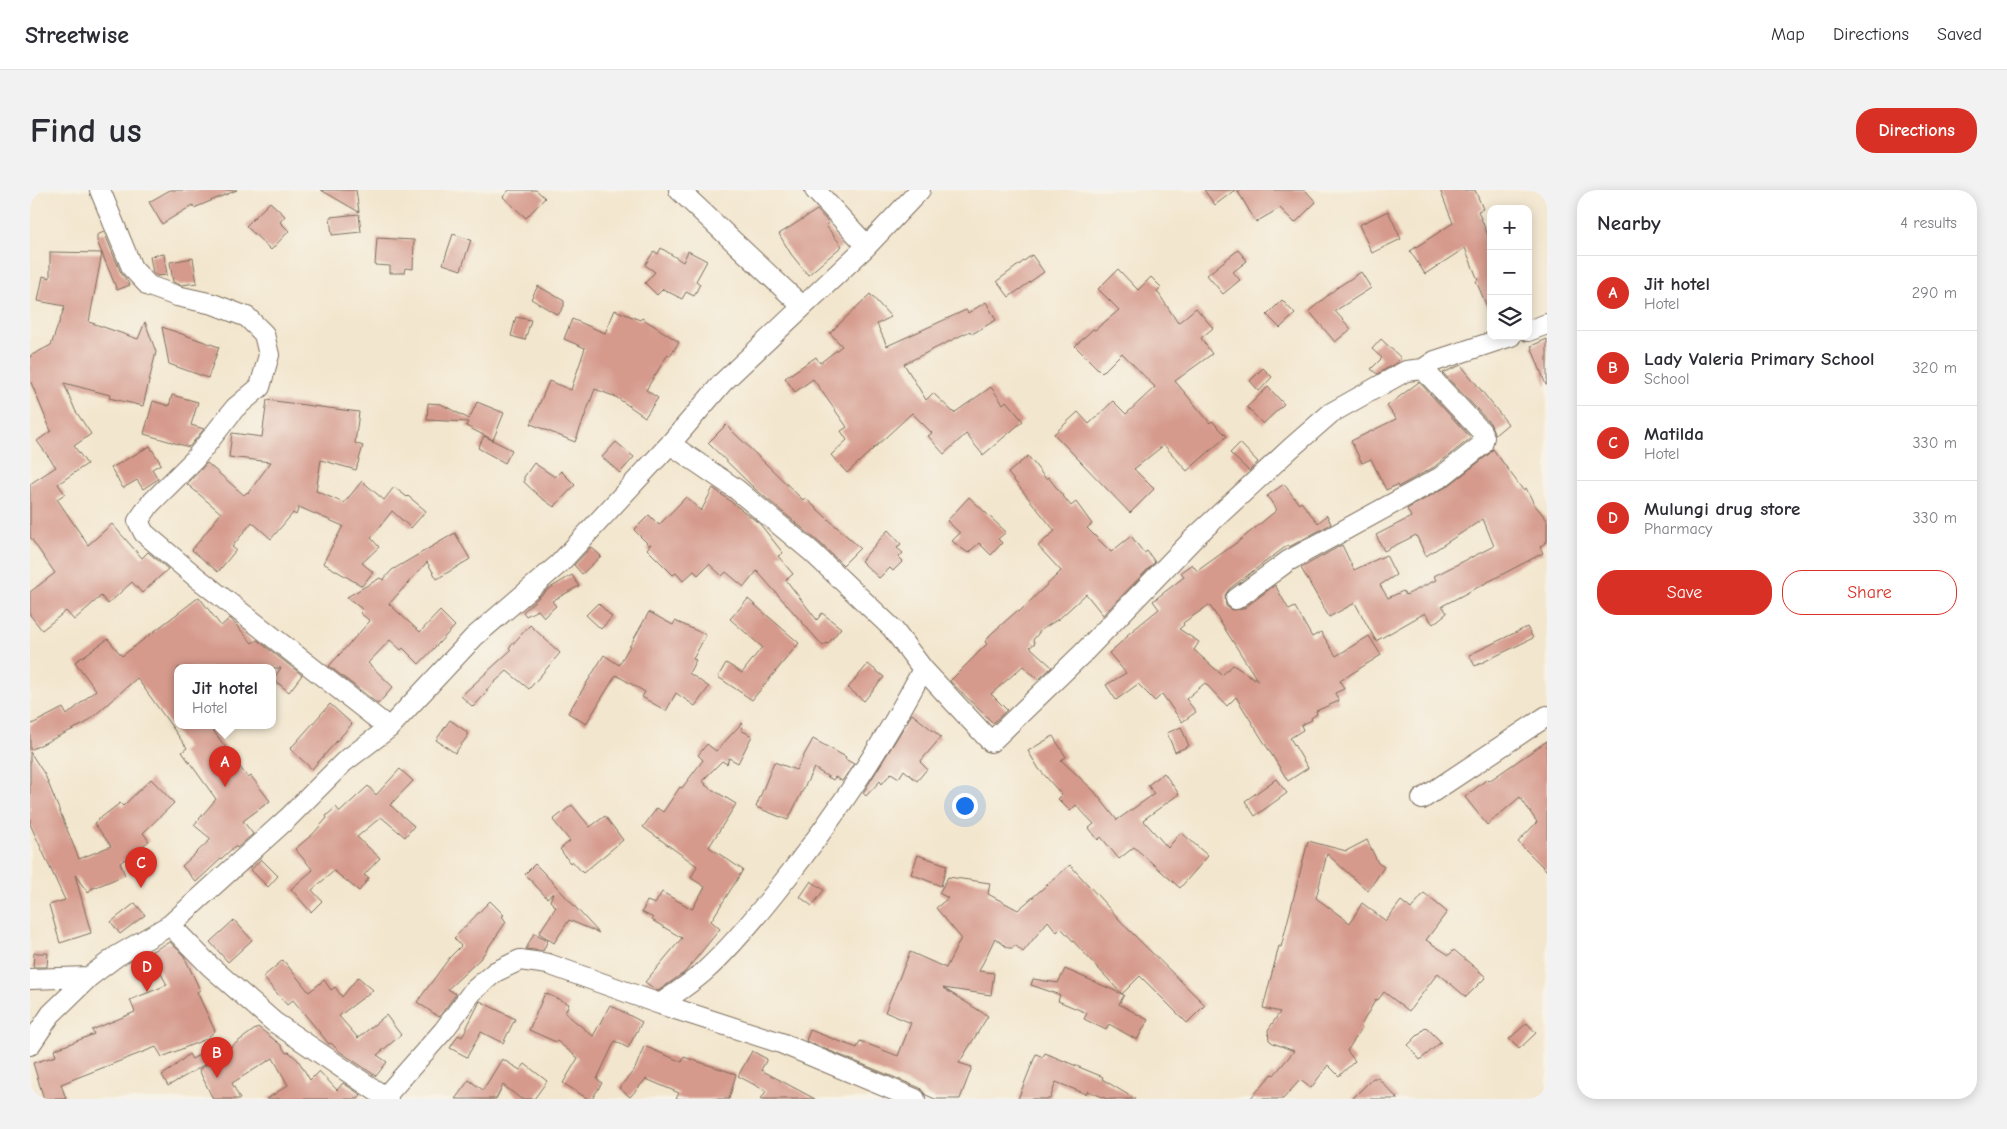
<!DOCTYPE html>
<html lang="en">
<head>
<meta charset="utf-8">
<style>
  :root { --surface:#fff; --page:#f2f2f3; --text:#2b2b33; --muted:#7c7c81; --line:#e1e1e2; --accent:#d93025 }
  body { margin:0; font-family:"Comic Neue",sans-serif; background:var(--page); color:var(--text) }
  .controls { position:absolute; right:15px; top:15px; display:grid; overflow:hidden; border-radius:10px; box-shadow:0 2px 12px #0003 }
  .controls button { width:45px; height:45px; display:grid; place-items:center; padding:0; border:0; border-bottom:1px solid var(--line); background:var(--surface); color:var(--text); font:25px sans-serif }
  .you { position:absolute; left:934px; top:615px; width:18px; height:18px; margin:-12px; border:4px solid #fff; border-radius:50%; background:#1a73e8; box-shadow:0 0 0 8px #1a73e833 }
  .badge { display:grid; place-items:center; width:32px; height:32px; border-radius:50%; background:var(--accent); color:#fff; font-size:16px; font-weight:700 }
  .pin { position:absolute; translate:-50% -41px; filter:drop-shadow(0 1px 2px #0008) }
  .pin::after { content:''; position:absolute; top:26px; width:18px; height:15px; background:inherit; clip-path:polygon(0 0,100% 0,50% 100%) }
  .popup { position:absolute; left:144px; top:474px; width:102px; height:65px; box-sizing:border-box; display:grid; place-content:center; border-radius:10px; background:var(--surface); filter:drop-shadow(0 1px 4px #0005); font-size:16px; white-space:nowrap; color:var(--muted) }
  .popup b { font-size:19px; color:var(--text) }
  .popup::after { content:''; position:absolute; left:50%; top:100%; margin-left:-10px; border:10px solid transparent; border-top-color:var(--surface) }
  .list { margin:0; padding:0; list-style:none }
  h2 { display:flex; justify-content:space-between; align-items:center; height:65px; margin:0; padding:0 20px; font-size:21px }
  h2 small { font-size:16px; font-weight:400; color:var(--muted) }
  .list li { display:grid; grid-template-columns:32px 1fr auto; gap:15px; align-items:center; box-sizing:border-box; height:75px; padding:0 20px; border-top:1px solid var(--line) }
  .list b { display:block; font-size:19px; white-space:nowrap }
  .list p { margin:0; font-size:16px; white-space:nowrap; color:var(--muted) }
  .list em { font-size:16px; font-style:normal; color:var(--muted) }
  .actions { display:flex; gap:10px; padding:15px 20px }
  .actions a { flex:1; padding:11px 0; border:1px solid var(--accent); border-radius:20px; text-align:center; font-size:18px; color:var(--accent) }
  .actions .main { background:var(--accent); color:#fff }
  .icon { flex:none; width:28px; height:28px; fill:none; stroke:currentColor; stroke-width:2; stroke-linecap:round; stroke-linejoin:round }
  .map { position:relative; flex:none; width:1517px; height:909px; overflow:hidden; border-radius:20px }
  header { display:flex; align-items:center; gap:30px; box-sizing:border-box; height:70px; padding:0 25px; background:var(--surface); border-bottom:1px solid var(--line) }
  header strong { font-size:24px }
  nav { display:flex; gap:28px; margin-inline-start:auto; font-size:18px }
  .intro { display:flex; align-items:center; justify-content:space-between; box-sizing:border-box; height:120px; padding:0 30px }
  h1 { margin:0; font-size:35px }
  .button { padding:12px 22px; border-radius:20px; background:var(--accent); color:#fff; font-size:18px; font-weight:700 }
  main { display:flex; gap:30px; padding:0 30px }
  aside { flex:1; background:var(--surface); border-radius:20px; box-shadow:0 2px 12px #0003 }
  .map>svg:first-child { display:block }
  .building { fill:#d59a8c; fill-rule:evenodd }
  .lines { fill:none; stroke-linecap:round; stroke-linejoin:round }
  .street-casing { stroke:#7b6c5c; stroke-width:22 }
  .street { stroke:#fff; stroke-width:20 }
</style>
</head>
<body>
<header>
<strong>Streetwise</strong>
<nav><a>Map</a><a>Directions</a><a>Saved</a></nav>
</header>
<div class="intro"><h1>Find us</h1><a class="button">Directions</a></div>
<main>
<div class="map">
<svg width="1517" height="909" viewBox="0 0 1517 909">
  <rect width="100%" height="100%" fill="#f7f3e8"/>
  <filter id="ink" filterUnits="userSpaceOnUse"><feTurbulence type="fractalNoise" baseFrequency=".02" numOctaves="2"/><feDisplacementMap in="SourceGraphic" scale="10" xChannelSelector="R" yChannelSelector="G"/><feConvolveMatrix kernelMatrix="1 2 1 2 8 2 1 2 1" color-interpolation-filters="sRGB"/></filter>
  <filter id="wash" filterUnits="userSpaceOnUse"><feTurbulence type="fractalNoise" baseFrequency=".0096" numOctaves="4" result="noise"/><feDisplacementMap in="SourceGraphic" scale="20" xChannelSelector="R" yChannelSelector="G"/><feGaussianBlur stdDeviation="1.12" result="paint"/><feColorMatrix in="noise" values="0 0 0 0 0 0 0 0 0 0 0 0 0 0 0 0 0 1.4 0 .05"/><feComposite in="paint" operator="in"/></filter>
  <g filter="url(#wash)">
    <rect width="100%" height="100%" fill="#f3e6ce"/>
    <g id="blocks">
      <path class="building" d="M140,0H207L164,18L163,15L132,34L119,12Z
        M291,0H326L329,22Z
        M479,0H506L515,8L496,28L473,7Z
        M1174,0H1205L1185,15Z
        M1207,0H1275L1286,12L1265,33L1250,18L1226,32Z
        M1410,0H1445L1453,19L1448,21L1461,53V126L1446,91L1448,90L1435,58L1395,84L1380,61L1423,33Z
        M240,12L255,26L250,32L259,41L241,60L216,36Z
        M787,20L799,33L796,36L812,56L778,85L761,64L749,44Z
        M1358,21L1371,49L1342,63L1329,35Z
        M329,24L331,42L302,45L300,27Z
        M74,42L91,83L100,95L87,100L67,51V45Z
        M423,44L441,50L431,80L413,74Z
        M347,48L384,50L383,79L375,78L374,83H360V76L345,75Z
        M631,58L653,72L658,61L677,71L666,91L670,94L664,106L656,102L652,109L633,99L627,105L615,93L625,82L615,75L624,61L628,64Z
        M1208,60L1217,71L1203,82L1210,90L1193,104L1177,85Z
        M20,62L72,63L59,132L108,149L115,132L126,162L113,216L79,208L80,205L34,193L45,220L61,244L44,256L57,274L28,294L35,304L27,309L58,355L82,334L112,368L118,362L138,379L112,403L102,392L78,414L71,406L44,430L36,421L12,440L0,425V402L25,383L0,347V294L26,277L7,251L21,241L0,190V166L21,155L35,116L8,111L13,86L20,88Z
        M134,64L137,85L127,86L123,83L120,66Z
        M1002,65L1014,82L979,107L967,91Z
        M163,68L167,93L151,95L143,92L140,72Z
        M1088,79L1108,100L1121,87L1131,97L1127,101L1148,133L1166,118L1183,138L1171,148L1182,164L1145,191L1180,233L1182,231L1197,246L1157,281L1134,255L1104,279L1124,299L1100,323L1024,244L1048,222L1059,234L1083,211L1096,224L1125,197L1092,163L1072,183L1045,156L1063,139L1065,140L1089,120L1068,99Z
        M1331,82L1341,98L1305,121L1321,139L1305,152L1279,121L1308,97Z
        M508,96L534,111V116L528,125L501,109Z
        M840,104L861,127L847,134L857,156L936,120L938,123L956,112L966,130L942,144L940,141L874,174L896,210L903,203L924,223L961,197L973,214L976,211L993,231L953,265L936,244L914,264L898,246L902,243L882,223L817,283L801,265L817,250L811,241L817,237L783,189L765,202L755,188L786,167L790,173L812,156L800,143Z
        M1252,110L1265,124L1250,138L1237,125Z
        M585,120L610,130L612,128L649,152L640,166L638,164L616,200L628,208L615,227L586,207L565,199L545,252L501,234L519,191L541,200L555,158L534,149L542,129L575,143Z
        M486,127L501,130L495,150L481,146Z
        M132,137L189,157L178,188L139,174Z
        M1351,149L1371,168L1366,173L1347,184L1341,179L1352,168L1342,159Z
        M1517,149V195H1516L1501,156Z
        M1431,175L1478,234L1465,245L1460,233L1413,183Z
        M1233,178L1242,187L1229,201L1220,191Z
        M1389,192L1441,248L1404,277L1368,297L1367,295L1356,300L1341,269L1332,273L1321,251L1366,229L1357,216Z
        M1238,197L1254,214L1233,234L1217,217Z
        M142,205L168,212L161,235L174,239L159,257L114,244L123,211L139,216Z
        M237,210L329,222L325,253L333,256L326,280L291,270L286,301L314,313L332,291L354,310L364,297L377,307L378,306L396,321L381,338L362,321L341,348L349,357L332,373L343,382L332,396L293,373L313,336L269,317L266,325L263,323L241,349L222,332L202,357L206,360L188,382L162,360L191,323L157,294L177,273L214,305L217,302L218,303L241,272L199,267L202,243L232,247Z
        M447,212L474,223L463,250L436,236L438,232L397,230L398,213L411,214L439,229Z
        M696,235L773,310L775,308L830,358L813,375L790,353L724,298L678,253Z
        M454,246L482,260L475,273L448,258Z
        M586,252L604,267L590,283L572,267Z
        M1210,253L1228,272L1219,281L1200,263Z
        M120,256L131,274L122,279L128,289L113,299L107,290L93,298L81,278Z
        M1463,259L1493,300L1496,298L1504,314L1517,330V351L1510,357L1513,363L1412,416L1417,423L1403,434L1395,423L1346,451L1325,413L1299,427L1271,378L1312,355L1324,380L1356,365L1366,385L1350,395L1358,408L1373,401L1376,405L1406,390L1404,386L1464,356L1453,329L1396,366L1386,345L1354,361L1346,345L1381,327L1377,319L1418,296L1459,264Z
        M998,266L1016,289L1018,287L1041,316L1046,312L1062,334L1057,338L1081,362L1101,346L1114,363L1117,361L1125,372L1073,425L1056,404L1030,428L1011,440L1003,450L1005,453L1000,457L1022,477L1008,490L993,476L961,504L977,520L963,533L920,491L957,454L955,452L962,443L987,421L989,422L1031,381L1008,356L1025,341L978,283Z
        M504,273L525,287L531,281L545,295L524,317L510,307L494,292V287Z
        M1254,294L1269,314L1271,312L1288,333L1297,325L1301,334L1259,357L1258,355L1199,399L1195,405L1196,416L1202,420L1213,419L1245,395L1259,420L1265,417L1282,447L1291,442L1306,466L1339,446L1351,465L1310,491L1314,499L1305,503L1309,511L1286,521L1287,524L1281,528L1282,530L1271,535L1273,540L1260,548L1278,578L1258,591L1206,507L1197,516L1175,493L1156,509L1166,522L1152,532L1132,504L1125,511L1108,494L1086,510L1076,495L1096,483L1079,463L1098,446L1097,445L1129,419L1123,411L1154,387L1151,382L1162,374L1167,381L1209,351L1247,320L1237,306ZM1179,415L1182,419L1228,491L1203,475L1192,485L1164,460L1169,452L1149,439L1154,435L1153,433Z
        M683,298L730,334L753,363L748,366L763,384L756,390L787,430L792,423L811,438L798,454L797,453L793,456L727,381L714,397L696,382L692,386L679,374L668,385L664,381L653,391L646,383L643,385L617,359L621,354L619,355L604,340L619,325L629,335L656,307L671,321Z
        M939,307L976,342L968,349L972,353L961,365L949,353L938,363L922,351L930,343L917,331Z
        M858,340L871,354L867,358L873,363L869,367L873,371L863,381L860,378L849,388L831,371Z
        M425,343L440,369L407,389L397,372L359,414L390,442L410,421L425,436L389,474L373,458L371,460L360,450L338,473L363,497L348,514L299,476L340,431L330,423L333,420L317,407L350,388L353,390L362,380Z
        M561,357L571,366L552,384L544,375Z
        M542,385L549,396L522,411L526,416L514,427L508,420L496,426L493,422L510,406L520,398Z
        M169,407L191,436L200,428L222,453L227,450L272,485L259,502L243,489L251,478H148V536H180L218,588L221,586L240,611L213,631L223,644L207,658L205,656L166,692L152,676L181,649L164,635L186,609L152,562L157,558L107,488L56,533L0,560V535L33,518L37,525L66,500L45,472L78,449L92,466Z
        M718,409L769,453L722,510L688,487L696,473L712,483L732,457L700,429Z
        M568,413L582,427L571,439L556,425Z
        M619,422L643,435L645,431L676,445L663,469L666,470L659,483L679,497L665,516L646,503L636,521L612,507L615,502L586,485L556,534L538,523L574,465L589,475Z
        M500,435L530,463L499,499L477,481L456,500L458,501L443,517L431,506L481,460L479,458Z
        M1497,437L1503,448L1445,476L1439,465Z
        M838,474L854,487L834,511L818,498Z
        M300,514L322,534L282,579L260,559Z
        M882,524L911,547L890,572L897,579L887,591L874,580L869,588L861,583L852,594L850,591L836,606L833,603Z
        M420,530L437,542V547L425,563L406,550Z
        M712,533L713,534L711,540L722,546L708,573L699,568L697,574L692,571L672,591L676,594L675,595L706,614L679,657L713,680L681,731L690,739L655,782L628,801L615,792L652,748L622,730L623,728L612,722L617,711L625,714L632,702L662,719L675,697L661,688L667,676L613,637L627,618L633,622L650,597L652,598L673,570L668,565L677,554L686,561Z
        M1151,537L1159,556L1145,562L1137,543Z
        M1023,546L1036,567L1031,570L1063,600L1087,630L1124,604L1118,595L1134,583L1149,604L1113,630L1138,658L1151,642L1178,666L1150,698L1104,657L1089,669L1071,647L1068,650L1059,638L1064,634L1046,615L1040,621L1028,609L1032,605L1009,579L998,561Z
        M783,549L816,567L815,569L824,574L812,591L805,587L803,590L784,578L758,630L726,617L744,572L766,580Z
        M1517,551V681L1488,652L1507,632L1490,607L1457,635L1435,607L1457,589L1459,591Z
        M0,562L15,585L49,669L81,656L64,633L90,613L93,616L121,589L144,613L113,643L119,651L90,673L95,685L61,699L58,703L45,685L61,743L30,753L19,715L35,710L0,634Z
        M370,579L383,591L360,615L384,636L375,647L351,627L327,647L350,668L334,685L339,688L329,701L304,681L282,700L292,711L281,722L261,699L283,680L265,659L283,644L297,628L296,626L306,617L310,622L338,596L346,605Z
        M1246,589L1257,603L1225,626L1215,611Z
        M542,615L560,637L575,626L593,650L553,683L542,671L540,673L530,659L540,651L523,630Z
        M1337,650L1348,673L1354,677L1338,701L1297,664L1286,708L1320,733L1332,713L1356,731L1371,711L1381,719L1394,703L1417,722L1396,750L1419,765L1424,760L1456,787L1436,807L1408,783L1379,821L1354,802L1348,810L1346,809L1330,837L1332,838L1317,861L1325,871L1309,886L1298,875L1281,898L1270,890L1253,909H1220L1242,884L1244,885L1264,861L1243,853L1239,850L1238,840L1250,822L1233,818L1249,756L1251,757L1278,651L1316,661Z
        M888,665L917,675L911,696L881,684Z
        M231,669L248,686L238,697L221,680Z
        M505,674L514,683L569,743L539,730L524,753L509,743L526,717L520,711L523,703L517,708L495,684Z
        M1040,675L1098,739L1175,815L1157,833L1110,786L1092,804L1094,805L1089,814L1118,830L1107,850L1079,834L1076,840L1054,829L1057,823L1028,811L1030,805L1001,795L1003,789L1028,793L1035,779L1092,804L1031,738L1027,742L1018,731L993,762L985,755L983,758H978L965,748L949,781L964,783L961,805L913,798L958,826L929,873L942,877L930,909H905L896,905L890,898L776,851L780,840L827,858L830,851L868,866L881,833L855,822L880,762L916,778L931,748L906,718L918,708L909,703L918,687L960,693L958,704L988,720Z
        M781,691L794,700L782,716L770,707Z
        M460,711L474,725L472,726L476,732L451,768L418,799L426,804L409,827L387,812L420,767L431,756L424,748Z
        M105,713L115,725L90,744L81,732Z
        M204,730L222,750L198,772L180,752Z
        M504,743L518,750L513,761L496,759Z
        M140,752L154,766L170,800L167,802L185,841L176,849L132,867L126,857L31,894L36,909H14L3,873L26,866L24,860L64,844L62,840L105,822L100,810L137,795L120,762Z
        M4,763H18L17,777H3Z
        M253,770L279,802L294,790L301,800L305,797L312,807L328,787L343,800L309,826L328,848L356,825L371,845L347,865L357,872L346,886L309,861L301,853L299,854L263,810L257,815L233,787Z
        M515,803L539,814L535,823L563,846L580,815L612,832L598,858L585,851L567,889L572,893L562,909H558L533,893L548,868L527,851L526,852L499,840Z
        M450,811L485,829L473,853L451,842L437,867L420,858L428,845L432,847Z
        M1497,833L1506,843L1489,859L1479,849Z
        M228,837L251,855L256,863L259,862L268,870L280,890L289,881L307,900L313,893L331,905L328,909H237L258,895L243,868L202,893L210,909H183L169,880Z
        M1396,837L1411,852L1390,870L1378,855Z
        M614,856L652,872L654,867L706,884L699,909H646L649,903L616,889L600,907L589,898L605,879Z
        M722,861L737,869L731,880L785,909H731L736,901L708,886Z
        M1015,863L1073,887L1072,889L1105,909H1077L1058,901L1056,904L1026,892L1020,909H988L1006,864L1013,867Z
        M159,864L162,869L171,864L176,874L138,896L132,885L140,880Z
        M472,869L490,880L495,874L517,891L504,909H491L473,895L466,909H425L439,890L453,900Z
        M1343,888H1348L1368,909H1322Z"/>
    </g>
  </g>
  <g filter="url(#ink)">
    <use href="#blocks" fill-opacity="0" stroke="#7b6c5c" stroke-width="1"/>
    <g class="lines">
      <defs>
        <path id="street" d="M70,0L102,78L119,96L147,106L183,114L217,127L234,144L239,165L230,197L205,218L164,270L120,314L108,331L114,343L166,387L359,538
          M649,0L772,116
          M785,0L837,56
          M1498,141L1517,134
          M640,254L706,299L782,362L862,438L893,479L961,552L1053,463L1164,348L1261,258L1301,223L1376,181L1393,179L1405,171L1481,146
          M1206,409L1258,371L1411,287L1452,255L1454,247L1451,241L1393,179
          M1392,609L1517,526
          M140,735L181,777L244,832L358,909
          M0,789L59,787
          M630,814C645,803 662,793 676,780C699,759 724,729 744,704C798,636 853,557 893,479
          M0,855L21,824L59,787L87,766L140,735L258,628L314,572L359,538L444,447L529,374L640,254L693,192L837,56L890,0
          M353,909L414,840L443,801L465,782L490,770L518,774L630,814L751,853L885,909"/>
      </defs>
      <use href="#street" class="street-casing"/>
      <use href="#street" class="street"/>
    </g>
  </g>
</svg>
<div class="controls">
<button>+</button>
<button>−</button>
<button><svg class="icon" aria-label="layers" viewBox="0 0 24 24"><path d="M12 4l9 5-9 5-9-5zM3 14l9 5 9-5"/></svg></button>
</div>
<div class="you"></div>
<div class="pin badge" style="left:195px;top:597px">A</div>
<div class="popup"><b>Jit hotel</b>Hotel</div>
<div class="pin badge" style="left:187px;top:888px">B</div>
<div class="pin badge" style="left:111px;top:698px">C</div>
<div class="pin badge" style="left:117px;top:802px">D</div>
</div>
<aside>
<h2>Nearby<small>4 results</small></h2>
<ul class="list">
<li><span class="badge">A</span><div><b>Jit hotel</b><p>Hotel</p></div><em>290 m</em></li>
<li><span class="badge">B</span><div><b>Lady Valeria Primary School</b><p>School</p></div><em>320 m</em></li>
<li><span class="badge">C</span><div><b>Matilda</b><p>Hotel</p></div><em>330 m</em></li>
<li><span class="badge">D</span><div><b>Mulungi drug store</b><p>Pharmacy</p></div><em>330 m</em></li>
</ul>
<div class="actions"><a class="main">Save</a><a>Share</a></div>
</aside>
</main>
</body>
</html>
